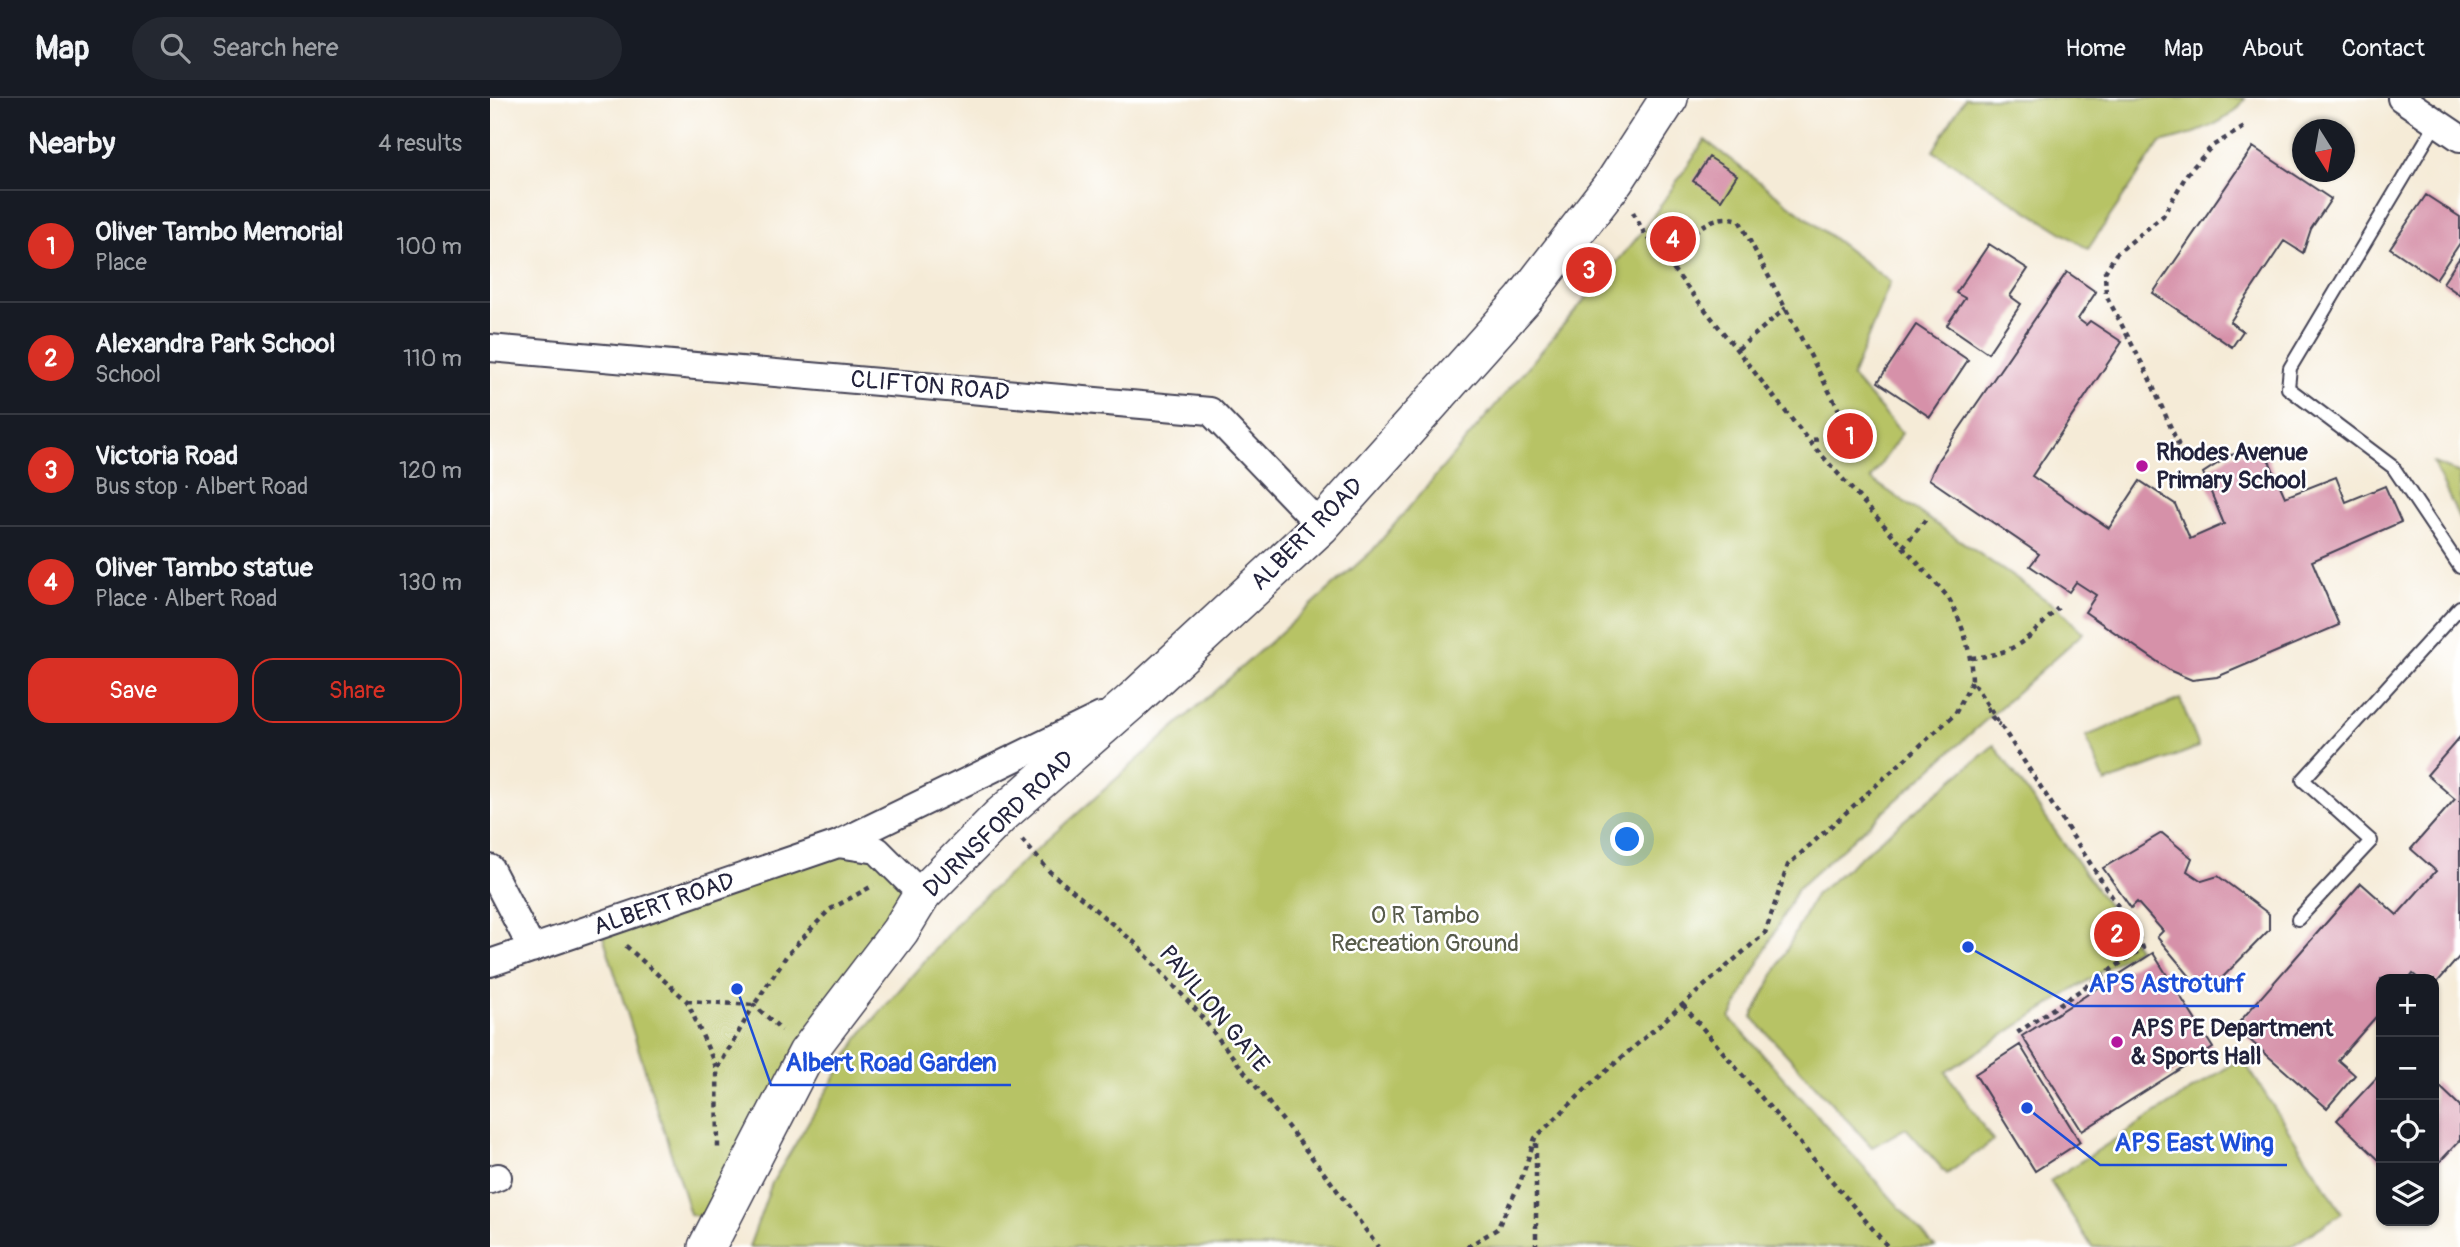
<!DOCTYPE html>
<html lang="en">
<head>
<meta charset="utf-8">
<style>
  :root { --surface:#171b24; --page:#242831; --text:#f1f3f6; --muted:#9ea1a6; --line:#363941; --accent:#d93025 }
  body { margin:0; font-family:Pangolin,sans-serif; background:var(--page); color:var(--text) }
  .controls { position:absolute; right:21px; bottom:21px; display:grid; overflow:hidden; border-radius:14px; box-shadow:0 2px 5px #0004 }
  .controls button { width:63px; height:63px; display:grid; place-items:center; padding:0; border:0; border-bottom:2px solid var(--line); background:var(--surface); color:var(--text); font:35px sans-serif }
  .compass { position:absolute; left:1802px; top:21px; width:63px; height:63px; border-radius:50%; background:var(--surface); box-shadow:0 2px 5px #0004; rotate:169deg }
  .you { position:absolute; left:1138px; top:742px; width:24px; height:24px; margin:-18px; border:5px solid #fff; border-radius:50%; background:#1a73e8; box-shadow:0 0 0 10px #1a73e833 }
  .badge { display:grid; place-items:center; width:46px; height:46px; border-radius:50%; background:var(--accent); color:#fff; font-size:23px; font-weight:700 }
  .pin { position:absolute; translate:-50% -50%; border:4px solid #fff; box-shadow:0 2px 7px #0006 }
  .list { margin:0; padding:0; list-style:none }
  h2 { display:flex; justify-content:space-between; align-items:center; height:91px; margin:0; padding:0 28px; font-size:30px }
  h2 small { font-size:23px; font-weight:400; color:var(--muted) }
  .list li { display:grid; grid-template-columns:46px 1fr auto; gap:21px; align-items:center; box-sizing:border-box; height:112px; padding:0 28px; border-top:2px solid var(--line) }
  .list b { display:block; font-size:26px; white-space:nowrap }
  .list p { margin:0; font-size:23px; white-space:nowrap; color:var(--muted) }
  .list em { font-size:23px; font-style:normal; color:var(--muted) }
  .actions { display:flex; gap:14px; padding:21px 28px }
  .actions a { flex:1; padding:16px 0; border:2px solid var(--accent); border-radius:21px; text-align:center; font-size:24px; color:var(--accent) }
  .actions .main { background:var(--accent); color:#fff }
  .icon { flex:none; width:38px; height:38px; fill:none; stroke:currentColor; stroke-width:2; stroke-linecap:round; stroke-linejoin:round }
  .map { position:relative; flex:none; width:1970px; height:1149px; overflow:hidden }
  header { display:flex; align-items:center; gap:42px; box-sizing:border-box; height:98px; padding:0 35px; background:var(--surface); border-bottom:2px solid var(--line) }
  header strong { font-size:33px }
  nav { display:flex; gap:38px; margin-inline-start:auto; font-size:24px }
  .search { width:490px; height:63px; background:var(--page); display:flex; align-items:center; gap:18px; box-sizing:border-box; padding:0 24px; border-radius:38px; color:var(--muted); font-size:26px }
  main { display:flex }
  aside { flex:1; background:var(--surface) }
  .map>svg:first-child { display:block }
  .green { fill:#b7c365; stroke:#6c7250; stroke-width:2 }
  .building { fill:#d691a9 }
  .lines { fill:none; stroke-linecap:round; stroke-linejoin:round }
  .lane-casing { stroke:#424052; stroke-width:16 }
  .street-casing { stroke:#424052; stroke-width:30 }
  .secondary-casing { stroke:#424052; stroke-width:40 }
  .path { stroke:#424052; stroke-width:4.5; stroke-dasharray:5 5; stroke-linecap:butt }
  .lane { stroke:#fff; stroke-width:12 }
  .street { stroke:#fff; stroke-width:26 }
  .secondary { stroke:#fff; stroke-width:37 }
  .poi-dot { fill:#b5179e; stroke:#fff; stroke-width:2.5 }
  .labels { text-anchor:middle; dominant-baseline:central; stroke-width:5; stroke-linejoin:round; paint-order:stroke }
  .street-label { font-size:24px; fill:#22223b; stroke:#fff }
  .poi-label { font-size:24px; font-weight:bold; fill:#22223b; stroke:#fff; text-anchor:start }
  .park-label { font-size:24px; fill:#565a4a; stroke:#fff }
  .leader { fill:none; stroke:#1d4ed8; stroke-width:2.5 }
  .callout-dot { fill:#1d4ed8; stroke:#fff; stroke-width:2.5 }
  .callout-label { font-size:26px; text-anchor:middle; font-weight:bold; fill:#1d4ed8; stroke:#fff; stroke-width:5; stroke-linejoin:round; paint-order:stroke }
</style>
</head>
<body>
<header>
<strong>Map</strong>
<div class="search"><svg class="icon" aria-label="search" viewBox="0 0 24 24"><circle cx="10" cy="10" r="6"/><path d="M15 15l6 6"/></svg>Search here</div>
<nav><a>Home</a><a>Map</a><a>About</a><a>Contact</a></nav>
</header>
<main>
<aside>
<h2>Nearby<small>4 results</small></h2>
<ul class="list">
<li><span class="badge">1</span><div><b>Oliver Tambo Memorial</b><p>Place</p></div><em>100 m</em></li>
<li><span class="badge">2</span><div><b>Alexandra Park School</b><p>School</p></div><em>110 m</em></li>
<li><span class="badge">3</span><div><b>Victoria Road</b><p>Bus stop · Albert Road</p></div><em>120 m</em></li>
<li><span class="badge">4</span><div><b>Oliver Tambo statue</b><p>Place · Albert Road</p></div><em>130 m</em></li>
</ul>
<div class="actions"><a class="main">Save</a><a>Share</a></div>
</aside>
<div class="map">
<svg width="1970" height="1149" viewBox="0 0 1970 1149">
  <rect width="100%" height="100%" fill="#fff"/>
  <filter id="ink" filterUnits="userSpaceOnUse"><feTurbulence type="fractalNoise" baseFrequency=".0143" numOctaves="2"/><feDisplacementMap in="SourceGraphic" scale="14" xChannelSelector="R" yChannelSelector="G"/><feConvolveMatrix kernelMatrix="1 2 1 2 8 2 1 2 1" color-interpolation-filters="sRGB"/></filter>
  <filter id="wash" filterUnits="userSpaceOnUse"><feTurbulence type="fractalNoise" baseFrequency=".00686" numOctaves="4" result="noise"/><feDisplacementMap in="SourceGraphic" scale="28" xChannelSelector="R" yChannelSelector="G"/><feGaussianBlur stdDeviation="1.57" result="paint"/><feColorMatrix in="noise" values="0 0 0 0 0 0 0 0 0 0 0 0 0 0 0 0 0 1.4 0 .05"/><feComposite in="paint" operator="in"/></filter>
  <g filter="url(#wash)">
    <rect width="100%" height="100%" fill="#f5ebd7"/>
    <path class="green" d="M1475,0H1755C1742,25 1697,39 1670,45L1598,151L1443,53Z
      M1215,42L1400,184L1362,279L1412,335L1381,381L1568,510L1593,535L1307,791L1240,920L1445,1149H259L282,1085L371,936L478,813L882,453L1153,133Z
      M1943,365L1970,375V422Z
      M1690,601L1709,649L1615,685L1596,638Z
      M1504,647L1648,850L1456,974L1503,1043L1457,1076L1416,1030L1382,1049L1262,919L1325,797Z
      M372,749L432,797L228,1125L200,1116L110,828Z
      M1752,960L1852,1115L1800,1149H1602L1560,1083Z"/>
    <g id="blocks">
      <path class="building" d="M1763,49L1841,101L1821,131L1813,155L1794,143L1740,224L1753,233L1742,249L1663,195Z
        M1219,59L1247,77L1231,102L1203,83Z
        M1936,97L1970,119V145L1946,181L1900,150Z
        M1499,146L1538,171L1520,198L1531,206L1498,255L1457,227L1475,200L1466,195Z
        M1970,159V197L1953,185Z
        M1577,174L1606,194L1588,221L1596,227L1600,223L1632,244L1542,378L1619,430L1650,383L1685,406L1700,441L1734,426L1713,375L1741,357L1773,349L1795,399L1846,379L1856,404L1895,388L1911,424L1822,463L1849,527L1727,579L1702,582L1681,573L1595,514L1606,497L1586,484L1579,494L1540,468L1549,456L1439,381L1448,362Z
        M1426,227L1478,262L1440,319L1388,284Z
        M1970,639V858L1944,888V881H1929L1923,876L1919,881H1891V913L1848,962L1865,977L1837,1010L1745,929L1871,785L1907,817L1946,773L1921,751L1965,701L1937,677Z
        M1672,735L1702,760L1697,773L1712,783L1728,778L1779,816V832L1726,886L1707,887L1667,839L1673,833L1647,804L1641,810L1613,770Z
        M1663,855L1723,950L1592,1033L1532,938Z
        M1530,947L1590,1044L1545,1073L1485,976Z
        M1891,975V1064L1847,1022Z
        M1944,983L1970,1008V1042L1944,1070Z"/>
    </g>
  </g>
  <g filter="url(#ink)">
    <use href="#blocks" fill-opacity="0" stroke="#424052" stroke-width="2"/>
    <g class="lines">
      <defs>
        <path id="lane" d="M1947,24L1800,270L1798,290L1903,369L1970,469
          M1808,821L1881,743L1813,682L1970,509"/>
        <path id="street" d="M1911,0L1970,40
          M0,250L720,313L831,428
          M348,746L611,618
          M0,770L42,851
          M0,865L348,746L387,752L432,797
          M0,1082L8,1079"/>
        <path id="secondary" d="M217,1149L317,955L410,833L432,797L510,718L643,602L831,428L1033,202L1125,83L1179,0"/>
      </defs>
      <use href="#lane" class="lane-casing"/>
      <use href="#street" class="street-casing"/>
      <use href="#secondary" class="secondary-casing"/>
      <path class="path" d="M1143,114L1153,133L1318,342L1458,499C1473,527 1481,551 1482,583L1650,842L1653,850L1524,937
        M1180,166C1194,141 1219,112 1249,122L1359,331L1351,340L1319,342
        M1248,251L1296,210
        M1689,348L1657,275L1616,197L1615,174L1626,156L1673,118L1697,76L1722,48L1758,27
        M1413,449L1437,420
        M1481,560C1526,556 1538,541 1568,510
        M1497,609L1502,619L1510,627
        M532,742L560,774L644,844L706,912L841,1084L888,1149
        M136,848L197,903L227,971L228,1051
        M197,903L264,907L297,857L339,812L384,787
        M1193,907L1398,1149
        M228,970L264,907L292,932
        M1046,1045V1149
        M977,1149L1007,1131L1030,1085L1045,1040L1099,988L1275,835L1298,767L1465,616L1482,583"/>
      <use href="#lane" class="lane"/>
      <use href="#street" class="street"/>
      <use href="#secondary" class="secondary"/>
    </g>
  </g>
  <g class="poi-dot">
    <circle cx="1652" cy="368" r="7"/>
    <circle cx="1627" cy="944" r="7"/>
  </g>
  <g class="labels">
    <g class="street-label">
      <text transform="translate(440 288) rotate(5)">CLIFTON ROAD</text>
      <text transform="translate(817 436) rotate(-45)">ALBERT ROAD</text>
      <text transform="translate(509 726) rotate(-44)">DURNSFORD ROAD</text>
      <text transform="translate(174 806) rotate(-19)">ALBERT ROAD</text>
      <text transform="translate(724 911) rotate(50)">PAVILION GATE</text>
    </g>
    <g class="poi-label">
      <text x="1666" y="354">Rhodes Avenue<tspan x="1666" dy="28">Primary School</tspan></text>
      <text x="1641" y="930">APS PE Department<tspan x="1641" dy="28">&amp; Sports Hall</tspan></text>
    </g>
    <g class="park-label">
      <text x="935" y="817">O R Tambo<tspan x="935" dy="28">Recreation Ground</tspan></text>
    </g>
  </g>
  <path class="leader" d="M1478 849L1584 908H1769M247 891L281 987H521M1537 1010L1610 1067H1797"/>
  <g class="callout-dot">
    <circle cx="1478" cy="849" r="7"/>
    <circle cx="247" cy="891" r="7"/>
    <circle cx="1537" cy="1010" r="7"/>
  </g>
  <g class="callout-label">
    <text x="1677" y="894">APS Astroturf</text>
    <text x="401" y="973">Albert Road Garden</text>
    <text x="1704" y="1053">APS East Wing</text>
  </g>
</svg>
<div class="controls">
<button>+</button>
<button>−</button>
<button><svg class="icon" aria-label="locate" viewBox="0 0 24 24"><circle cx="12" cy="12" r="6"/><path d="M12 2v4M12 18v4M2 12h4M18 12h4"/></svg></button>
<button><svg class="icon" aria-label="layers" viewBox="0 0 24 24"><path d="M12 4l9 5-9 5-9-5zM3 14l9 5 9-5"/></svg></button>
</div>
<svg class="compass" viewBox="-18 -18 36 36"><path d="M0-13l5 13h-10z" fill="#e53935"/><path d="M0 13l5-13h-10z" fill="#9ea1a6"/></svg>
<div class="you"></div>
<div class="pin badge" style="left:1360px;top:338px">1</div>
<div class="pin badge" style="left:1627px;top:836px">2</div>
<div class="pin badge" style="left:1099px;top:172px">3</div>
<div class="pin badge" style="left:1183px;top:141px">4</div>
</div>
</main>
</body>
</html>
